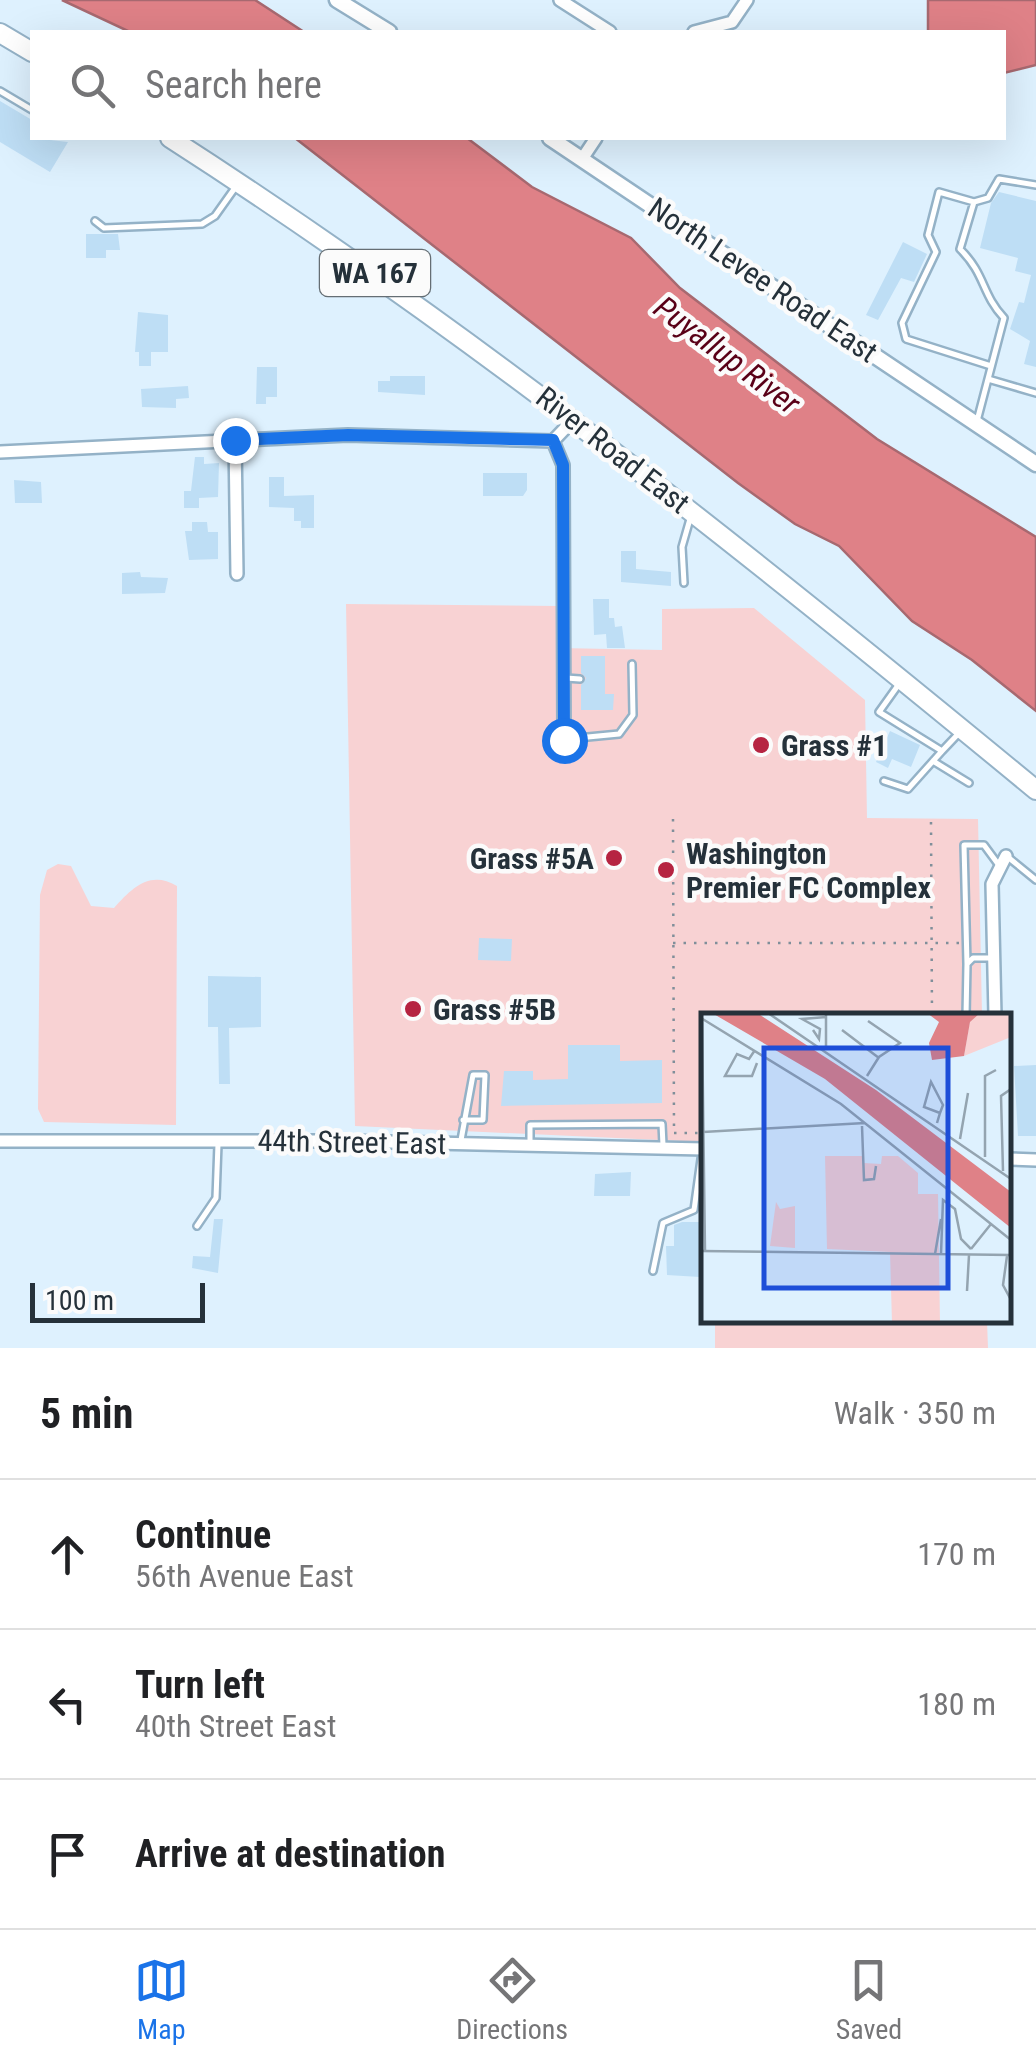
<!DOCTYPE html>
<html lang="en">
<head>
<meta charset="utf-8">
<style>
  :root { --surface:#fff; --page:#f6f6f6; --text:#202124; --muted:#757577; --line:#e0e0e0; --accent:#1a73e8 }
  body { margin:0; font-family:"Roboto Condensed",sans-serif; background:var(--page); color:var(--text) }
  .scale { position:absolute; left:30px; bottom:25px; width:175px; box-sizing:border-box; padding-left:10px; border:5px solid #25313a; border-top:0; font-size:28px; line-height:35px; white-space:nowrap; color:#25313a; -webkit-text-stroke:8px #fbfbfb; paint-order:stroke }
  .stop { position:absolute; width:30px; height:30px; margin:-22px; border:8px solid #1a73e8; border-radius:50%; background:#fff }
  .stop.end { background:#1a73e8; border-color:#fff; box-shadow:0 2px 10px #0008 }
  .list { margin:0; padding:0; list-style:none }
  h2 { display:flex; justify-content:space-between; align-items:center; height:130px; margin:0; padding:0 40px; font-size:42px }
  h2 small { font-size:32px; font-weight:400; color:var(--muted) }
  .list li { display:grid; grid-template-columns:65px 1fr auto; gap:30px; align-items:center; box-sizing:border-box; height:150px; padding:0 40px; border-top:2px solid var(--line) }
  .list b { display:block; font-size:38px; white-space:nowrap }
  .list p { margin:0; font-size:32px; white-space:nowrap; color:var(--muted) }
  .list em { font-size:32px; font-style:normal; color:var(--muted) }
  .icon { flex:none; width:55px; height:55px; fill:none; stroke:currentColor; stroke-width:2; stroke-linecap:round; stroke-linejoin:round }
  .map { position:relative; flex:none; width:1036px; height:1348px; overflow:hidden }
  .search { position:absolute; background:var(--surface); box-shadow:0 10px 40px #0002; left:30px; right:30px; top:30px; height:110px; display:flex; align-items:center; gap:25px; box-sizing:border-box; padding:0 35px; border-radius:0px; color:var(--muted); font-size:38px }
  .sheet { height:580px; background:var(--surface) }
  nav { display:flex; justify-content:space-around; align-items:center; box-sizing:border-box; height:140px; border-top:2px solid var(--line); background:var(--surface); font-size:28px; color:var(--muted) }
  nav a { display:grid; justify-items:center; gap:5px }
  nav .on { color:var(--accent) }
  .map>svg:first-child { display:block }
  .green { fill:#f8d2d3 }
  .water { fill:#df8187; stroke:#a76970; stroke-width:2.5 }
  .building { fill:#bedef5 }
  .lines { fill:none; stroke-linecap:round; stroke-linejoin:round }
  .service-casing { stroke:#94b2c7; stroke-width:10 }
  .minor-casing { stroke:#94b2c7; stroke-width:16 }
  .tertiary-casing { stroke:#94b2c7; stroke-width:19 }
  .primary-casing { stroke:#94b2c7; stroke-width:22 }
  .path { stroke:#808f9a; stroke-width:2.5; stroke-dasharray:2.5 8; stroke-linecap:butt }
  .service { stroke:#fff; stroke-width:5 }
  .minor { stroke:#fff; stroke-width:11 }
  .tertiary { stroke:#fff; stroke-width:14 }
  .primary { stroke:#fff; stroke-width:18 }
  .route { stroke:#1a73e8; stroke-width:12 }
  .poi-dot { fill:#b62441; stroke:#fbfbfb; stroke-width:4 }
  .labels { text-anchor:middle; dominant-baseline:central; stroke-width:9; stroke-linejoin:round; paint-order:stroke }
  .shield { fill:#fbfbfb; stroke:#656e74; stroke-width:2.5 }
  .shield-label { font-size:28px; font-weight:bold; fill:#25313a }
  .street-label { font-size:30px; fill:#25313a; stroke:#fbfbfb }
  .poi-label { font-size:30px; font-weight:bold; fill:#25313a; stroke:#fbfbfb; text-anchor:start }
  .water-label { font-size:32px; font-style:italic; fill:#590017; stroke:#fbfbfb }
  .inset-road { fill:none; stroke:#94a4b0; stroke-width:2.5 }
  .view { fill:#1d4ed8; fill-opacity:0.15; stroke:#1d4ed8; stroke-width:5 }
  .inset-edge { fill:none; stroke:#25313a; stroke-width:5 }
</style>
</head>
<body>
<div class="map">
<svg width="1036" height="1348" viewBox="0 0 1036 1348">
  <rect width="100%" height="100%" fill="#def1fe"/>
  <path class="green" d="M346,604L559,606V648L662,650V609L754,608L865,700L867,818L978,819L982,1015L704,1016L703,1142L355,1126Z
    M58,864L71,866L91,906L114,908C132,888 150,870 177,886L176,1125L44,1122L38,1109L40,895L47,870Z
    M715,1321H987L988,1348H715Z"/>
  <path class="water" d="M62,0H255L304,32H130Z
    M928,0H1036V65L1004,73V32H928Z
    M295,138H467L532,187L631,238L680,288L877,439L1036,537V711L972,660L912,621L839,546L795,524L738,483Z"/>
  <path class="building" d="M0,101L32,120V138L68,142L50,172L0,142Z
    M999,192L1036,201V367L1024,364L1030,341L1010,329L1019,302L1024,303L1031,275L1015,271L1018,258L980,248L991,203Z
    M86,234H118L120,250H106V258H86Z
    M903,242L927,254L914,282L901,278L878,320L866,315Z
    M138,312L168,315V352H151V366H139V352H135Z
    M257,367H277V397H266V404H256Z
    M390,376H425V395L378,392V381H390Z
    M188,386L189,398L176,399V408L142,407L141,389Z
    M195,457H204V464L219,463L218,497L199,498V508H184V491H191Z
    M483,473H527V490L523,496H483Z
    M269,477H284V496L314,495V528H301V521H294V508L269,507Z
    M14,480L41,482L42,503H15Z
    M192,522H207L208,532H218V559L189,560L185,531H192Z
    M621,551H636V569L671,572V586L621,582Z
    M140,572L141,577L168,578L165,593L122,594V573Z
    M593,599H609V618H614L615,627L622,626L625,648H607L606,634L594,635Z
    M581,656H605V694H614L613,710H581V685L586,678L581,673Z
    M890,731L920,745L911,767L892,759L888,768L876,762Z
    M479,938L512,939L511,961L478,960Z
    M208,976L261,977V1027L229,1028L230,1084H219L218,1027H208Z
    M568,1045H620V1061L662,1060V1103L501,1106L504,1071H533V1080L568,1079Z
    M1036,1065V1136H1018L1014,1066Z
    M631,1172L630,1196H594L595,1174Z
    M214,1219H223L218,1273L192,1268L193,1256L210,1257Z
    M682,1222H699L700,1277L667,1275L666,1246H674V1225Z"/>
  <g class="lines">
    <defs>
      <path id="service" d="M0,91L32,110
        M974,202L988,198L999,179L1036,185
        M95,221L104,228L202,224L215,216L237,185
        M988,379L1036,393
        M977,421L1004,318C981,293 986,275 960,249L974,202L939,192L928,235L936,252L902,323L906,339L991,366
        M684,583L682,547L690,519
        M566,678L580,679
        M899,684L879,712L942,751L960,732
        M567,739L619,734L633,715L632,664
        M933,761L969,783
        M884,781L908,789L942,751
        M1009,858L1036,880
        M967,964L964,845H984L998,864
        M966,1016L967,964L973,958H990
        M461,1140L473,1075H485L483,1120H463
        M530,1144V1125L662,1124L663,1145
        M197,1226L216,1198L218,1144
        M653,1271L663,1223L694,1210L702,1152"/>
      <path id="minor" d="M560,0L610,32
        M694,32L732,22L747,0
        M582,159L596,138
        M235,441L237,574
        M553,441L563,465L564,739
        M0,452L348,435L553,441L574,419
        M995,1016L992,884L1006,856
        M0,1141H345L704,1149
        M1008,1159L1036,1160"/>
      <path id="tertiary" d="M337,0L389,32
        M550,138L1036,464"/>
      <path id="primary" d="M0,33L32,52
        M170,138C475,334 756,559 1036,790"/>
    </defs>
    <use href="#service" class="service-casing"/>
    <use href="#minor" class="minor-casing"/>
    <use href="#tertiary" class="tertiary-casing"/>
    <use href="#primary" class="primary-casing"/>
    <path class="path" d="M673,819L674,1133
      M931,822L932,1016
      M673,943H960
      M674,1133H704"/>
    <use href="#service" class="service"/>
    <use href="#minor" class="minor"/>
    <use href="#tertiary" class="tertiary"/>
    <use href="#primary" class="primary"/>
  </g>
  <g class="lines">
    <path class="route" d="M235,440L348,435L553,440L563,465L564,740"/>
  </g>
  <g class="poi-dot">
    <circle cx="761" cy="745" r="10"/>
    <circle cx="614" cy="858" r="10"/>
    <circle cx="666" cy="870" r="10"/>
    <circle cx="413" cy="1009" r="10"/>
  </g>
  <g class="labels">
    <rect class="shield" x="320" y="250" width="110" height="46" rx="8"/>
    <g class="shield-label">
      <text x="375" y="273">WA 167</text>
    </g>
    <g class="street-label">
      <text transform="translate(763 280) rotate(34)">North Levee Road East</text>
      <text transform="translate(613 450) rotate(38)">River Road East</text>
      <text transform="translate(352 1142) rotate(1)">44th Street East</text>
    </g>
    <g class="poi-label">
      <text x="781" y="745">Grass #1</text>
      <text x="686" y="853">Washington<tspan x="686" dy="34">Premier FC Complex</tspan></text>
      <text x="594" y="858" text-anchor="end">Grass #5A</text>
      <text x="433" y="1009">Grass #5B</text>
    </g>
    <g class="water-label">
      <text transform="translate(727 355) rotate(37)">Puyallup River</text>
    </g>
  </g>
  <g transform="translate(701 1013)">
    <rect width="310" height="310" fill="#def1fe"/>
    <path d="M310,0V24L263,43L269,8L277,1ZM124,143H162L163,150L180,151L181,143H197L217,160V181H237L239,310H191L189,239L126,236ZM75,189L79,196L94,193V235L69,233Z" fill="#f8d2d3"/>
    <path d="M11,0H56L175,77L310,179V215L124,66ZM226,0H279L269,9L263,43L231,47L228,30L238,9Z" fill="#df8187"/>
    <path class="inset-road" d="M67,0L310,166M125,1V36M0,5L140,91L310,227M1,7L4,238M112,17L118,26L119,16L101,6L125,4M141,17L178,45M54,37L48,46L36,41L24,63H51L56,50M166,63L178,44L199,30L167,8M236,110L239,100L242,92L230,69L223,94L239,100M161,113L163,167L173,166L175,153M2,119L164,110M259,126L267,80M284,144V63L295,57M302,158L300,83L310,76M270,236L290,211M0,238L310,242M234,241L240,206M240,241L242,187L254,196L260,226L270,236M306,243L302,272L310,287M266,278L268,242"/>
    <path class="view" d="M63,35H247V275H63Z"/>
    <rect width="310" height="310" class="inset-edge"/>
  </g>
</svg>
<div class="scale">100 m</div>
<div class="stop" style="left:564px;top:740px"></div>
<div class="stop end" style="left:235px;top:440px"></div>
<div class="search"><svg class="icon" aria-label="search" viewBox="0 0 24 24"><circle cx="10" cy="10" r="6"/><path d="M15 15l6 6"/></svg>Search here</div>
</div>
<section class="sheet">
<h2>5 min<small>Walk · 350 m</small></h2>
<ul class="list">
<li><svg class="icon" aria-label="ahead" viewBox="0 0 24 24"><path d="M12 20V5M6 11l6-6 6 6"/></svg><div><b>Continue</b><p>56th Avenue East</p></div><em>170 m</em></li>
<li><svg class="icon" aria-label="left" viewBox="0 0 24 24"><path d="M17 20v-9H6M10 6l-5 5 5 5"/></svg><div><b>Turn left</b><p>40th Street East</p></div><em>180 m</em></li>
<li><svg class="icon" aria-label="arrive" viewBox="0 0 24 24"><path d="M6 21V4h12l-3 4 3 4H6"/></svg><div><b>Arrive at destination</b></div></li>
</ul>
</section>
<nav>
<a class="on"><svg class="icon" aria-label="map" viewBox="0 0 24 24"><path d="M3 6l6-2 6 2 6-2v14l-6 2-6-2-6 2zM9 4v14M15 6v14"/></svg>Map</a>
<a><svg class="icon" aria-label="directions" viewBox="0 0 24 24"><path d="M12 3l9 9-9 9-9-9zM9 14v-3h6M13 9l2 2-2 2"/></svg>Directions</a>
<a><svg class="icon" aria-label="saved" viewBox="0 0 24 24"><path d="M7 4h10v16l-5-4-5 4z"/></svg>Saved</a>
</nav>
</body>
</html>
